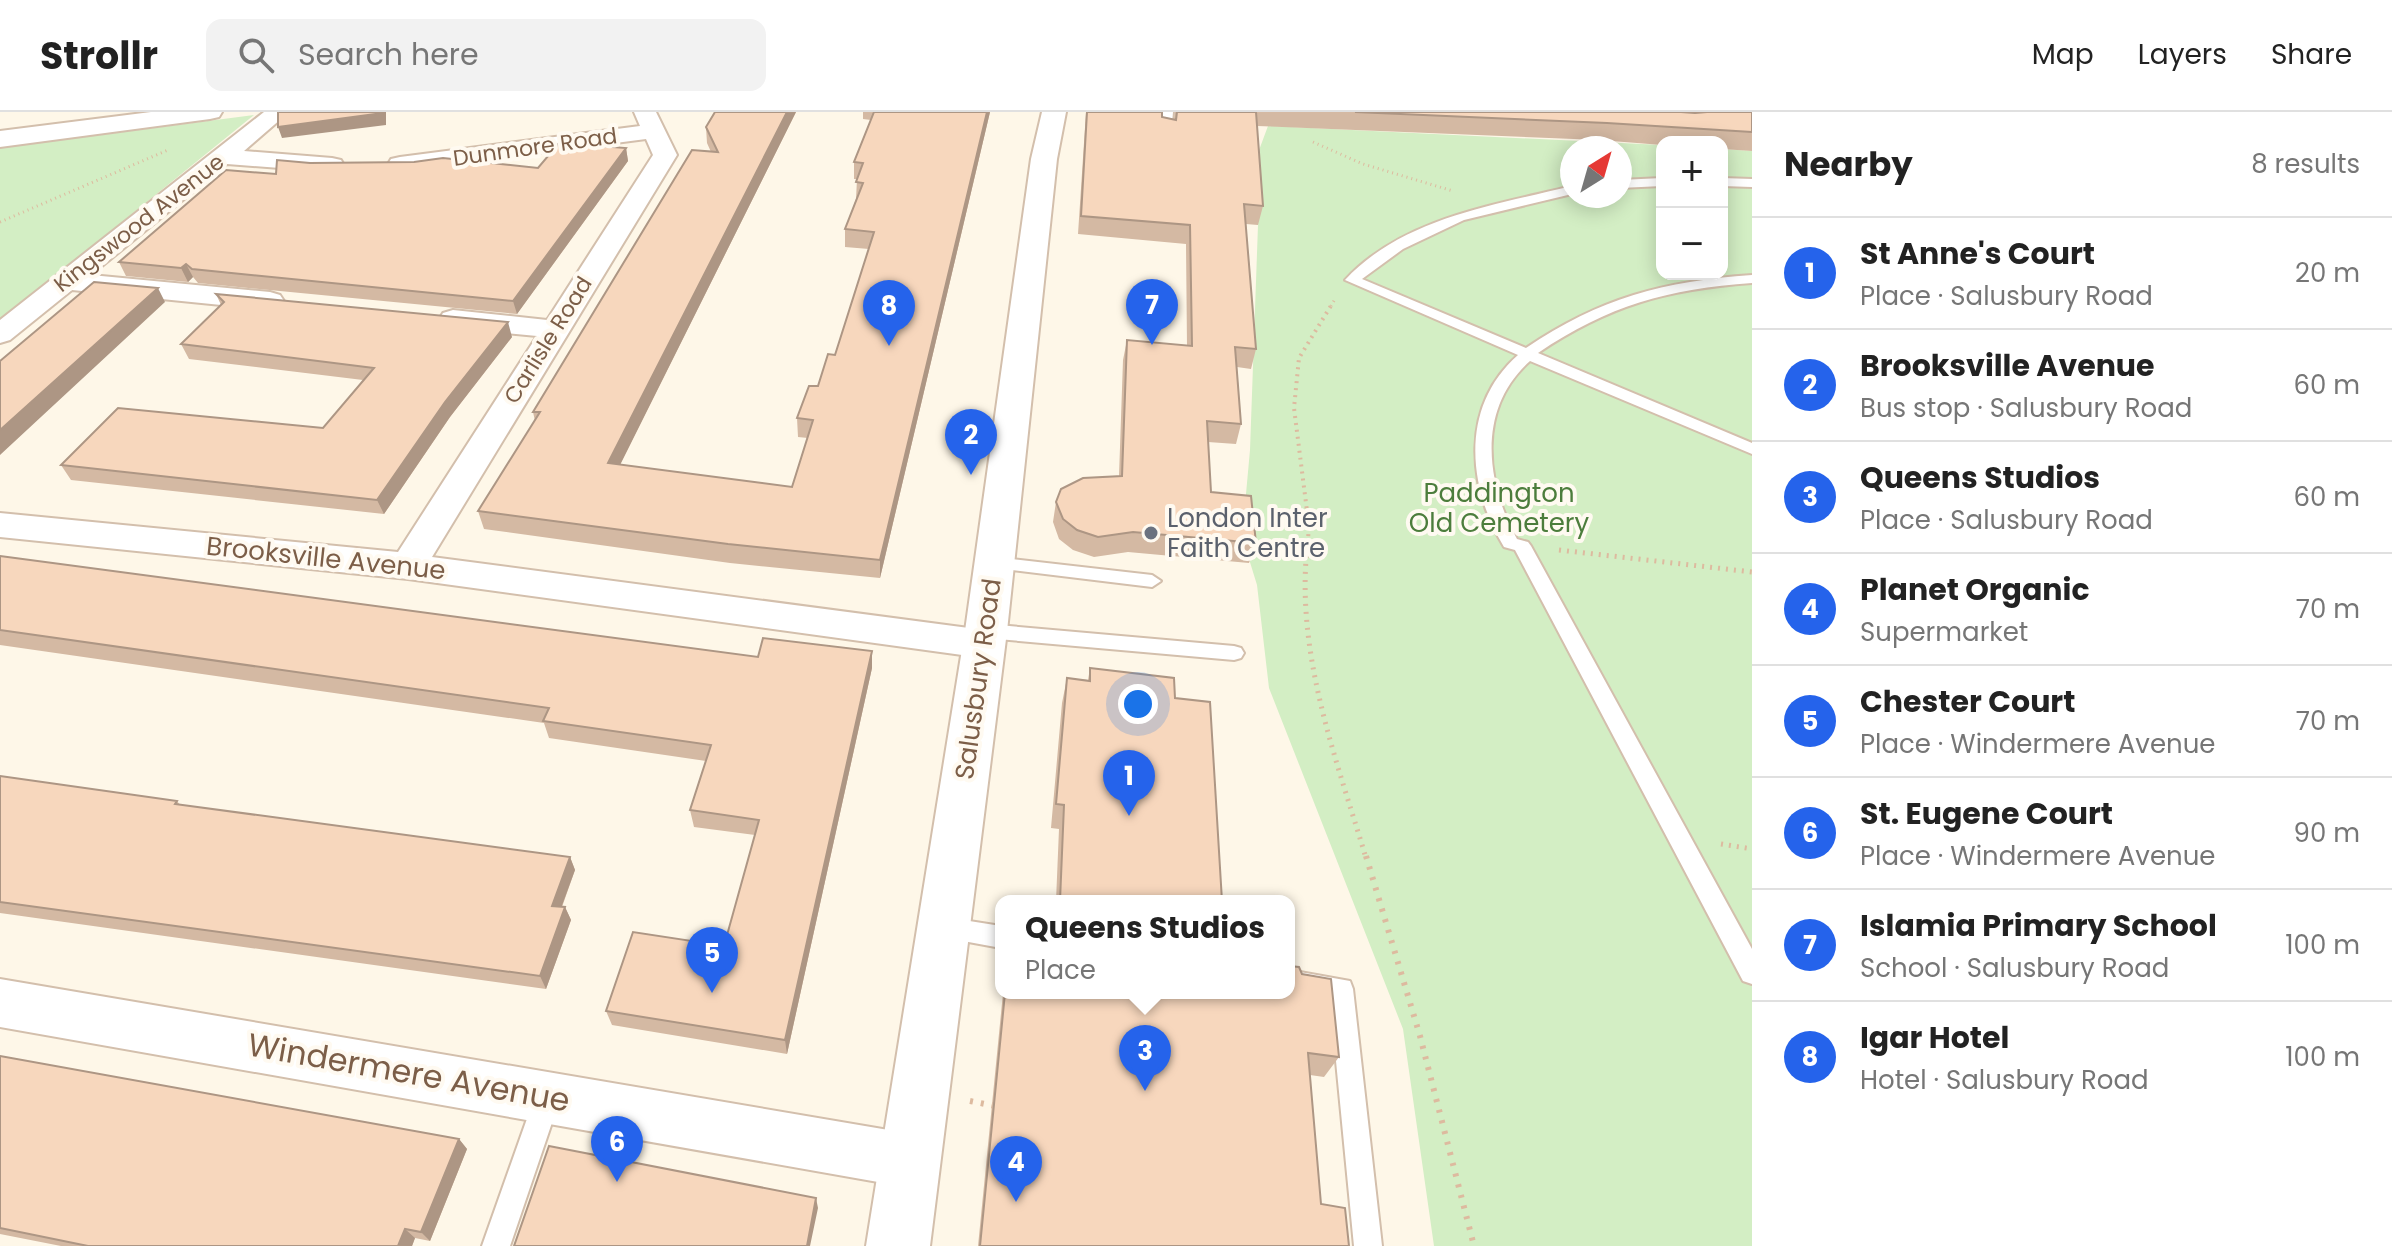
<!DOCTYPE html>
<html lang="en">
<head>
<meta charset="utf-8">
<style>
  :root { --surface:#fff; --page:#f2f2f2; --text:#222; --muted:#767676; --line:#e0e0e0; --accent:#2563eb }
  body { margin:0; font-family:Poppins,sans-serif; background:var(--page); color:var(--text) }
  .controls { position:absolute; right:24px; top:24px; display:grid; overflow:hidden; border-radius:16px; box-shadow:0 4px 20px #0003 }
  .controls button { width:72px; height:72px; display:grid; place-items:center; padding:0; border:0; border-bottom:2px solid var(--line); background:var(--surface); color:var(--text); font:40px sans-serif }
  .compass { position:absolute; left:1560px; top:24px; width:72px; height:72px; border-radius:50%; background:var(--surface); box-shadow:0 4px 20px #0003; rotate:37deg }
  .you { position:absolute; left:1138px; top:592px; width:28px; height:28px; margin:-20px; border:6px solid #fff; border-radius:50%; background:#1a73e8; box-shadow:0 0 0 12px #1a73e833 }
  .badge { display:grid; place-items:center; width:52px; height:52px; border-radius:50%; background:var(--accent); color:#fff; font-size:26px; font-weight:700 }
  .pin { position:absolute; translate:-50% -66px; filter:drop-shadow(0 2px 4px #0008) }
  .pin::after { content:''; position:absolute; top:42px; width:28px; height:24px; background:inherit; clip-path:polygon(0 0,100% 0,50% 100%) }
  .popup { position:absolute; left:995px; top:783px; width:300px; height:104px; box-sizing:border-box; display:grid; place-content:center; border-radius:16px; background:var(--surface); filter:drop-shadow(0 2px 6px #0005); font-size:26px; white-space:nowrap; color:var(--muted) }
  .popup b { font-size:30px; color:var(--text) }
  .popup::after { content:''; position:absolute; left:50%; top:100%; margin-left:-16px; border:16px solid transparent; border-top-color:var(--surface) }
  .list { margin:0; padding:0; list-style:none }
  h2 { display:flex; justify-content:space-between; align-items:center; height:104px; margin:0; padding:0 32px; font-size:34px }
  h2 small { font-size:26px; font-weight:400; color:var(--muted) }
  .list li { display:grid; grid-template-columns:52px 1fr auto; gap:24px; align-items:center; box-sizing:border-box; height:112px; padding:0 32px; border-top:2px solid var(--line) }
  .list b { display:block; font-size:30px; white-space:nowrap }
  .list p { margin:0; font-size:26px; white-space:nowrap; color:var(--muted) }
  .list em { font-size:26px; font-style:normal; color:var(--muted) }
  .icon { flex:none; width:44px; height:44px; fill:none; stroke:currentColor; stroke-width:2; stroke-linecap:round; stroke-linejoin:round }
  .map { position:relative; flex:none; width:1752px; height:1134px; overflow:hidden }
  header { display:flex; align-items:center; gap:48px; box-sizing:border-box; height:112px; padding:0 40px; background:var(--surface); border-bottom:2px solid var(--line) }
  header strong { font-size:38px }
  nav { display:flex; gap:44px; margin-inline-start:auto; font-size:28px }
  .search { width:560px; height:72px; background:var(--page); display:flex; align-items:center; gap:20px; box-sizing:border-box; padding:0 28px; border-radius:16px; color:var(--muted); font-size:30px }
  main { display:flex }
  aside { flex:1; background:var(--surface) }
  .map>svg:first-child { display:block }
  .green { fill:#d3eec4; fill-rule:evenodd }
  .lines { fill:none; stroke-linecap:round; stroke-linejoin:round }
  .service-casing { stroke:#d3bfac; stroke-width:4 }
  .minor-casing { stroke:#d3bfac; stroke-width:4 }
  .tertiary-casing { stroke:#d3bfac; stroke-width:4 }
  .path-far3 { stroke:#ddba9f; stroke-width:3; stroke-dasharray:1 4; stroke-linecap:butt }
  .path-far2 { stroke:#ddba9f; stroke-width:4; stroke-dasharray:2 5; stroke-linecap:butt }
  .path-far1 { stroke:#ddba9f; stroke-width:5; stroke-dasharray:2 6; stroke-linecap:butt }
  .path { stroke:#ddba9f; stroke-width:6; stroke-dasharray:3 8; stroke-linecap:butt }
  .service { fill:#fff; fill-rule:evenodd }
  .minor { fill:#fff; fill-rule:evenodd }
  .tertiary { fill:#fff; fill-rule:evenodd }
  .wall { fill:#d4b9a3 }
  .shaded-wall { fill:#ad9684 }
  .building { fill:#f7d7bd; stroke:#ad9684; stroke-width:2 }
  .worship-dot { fill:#6b7280; stroke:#fffaf1; stroke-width:3 }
  .labels { text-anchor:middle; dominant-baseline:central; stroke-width:8; stroke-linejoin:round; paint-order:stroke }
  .far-street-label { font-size:22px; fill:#7c5e48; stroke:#fffaf1 }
  .park-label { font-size:26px; fill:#4c7d3c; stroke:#fffaf1 }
  .worship-label { font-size:26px; fill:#5b616d; stroke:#fffaf1; text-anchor:start }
  .street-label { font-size:26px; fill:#7c5e48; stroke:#fffaf1 }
  .near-street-label { font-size:32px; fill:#7c5e48; stroke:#fffaf1 }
</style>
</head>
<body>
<header>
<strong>Strollr</strong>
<div class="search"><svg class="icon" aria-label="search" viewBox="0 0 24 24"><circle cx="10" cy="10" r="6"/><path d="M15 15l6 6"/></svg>Search here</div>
<nav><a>Map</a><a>Layers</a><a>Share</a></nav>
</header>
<main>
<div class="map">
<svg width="1752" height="1134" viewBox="0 0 1752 1134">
  <rect width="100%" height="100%" fill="#fef7e8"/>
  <path class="green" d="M254,3L0,209V36Z
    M1268,14L1662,33V162H1722V37L1752,39V1134H1434L1403,917L1269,576L1257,473L1249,447L1244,404L1250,338L1258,113L1252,57ZM1572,36H1620V84H1572Z"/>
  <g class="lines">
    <defs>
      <path id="service" d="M1161,0H1173L1171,23L1161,21Z
        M1662,66V74L1620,76V68Z
        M1722,66L1752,67V75L1722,74Z
        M1572,74V82L1464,108L1403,137L1362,167L1526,236C1600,186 1664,169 1752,163V171C1668,177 1609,193 1538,241L1752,331V342L1530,249C1477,296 1485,369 1517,427L1528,430L1531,434L1752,837V872L1743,869L1515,438L1504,435C1467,374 1460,294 1518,243L1345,168C1402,106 1495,93 1572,74Z
        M994,445L1152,463L1161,469L1152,475L988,455L985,451Z
        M986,512L1234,534L1241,536L1244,541L1241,546L1234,548L986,526L976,519Z
        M944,805L1001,814V836L936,824L932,816L936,808Z
        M1289,858L1350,869L1353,877L1382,1134H1354L1330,887L1289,880Z
        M547,974L556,978L560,987L510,1134H482L534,987L538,978Z"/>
      <path id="minor" d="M264,0H289L244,39L332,46L341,48L344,53L341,58L332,60L227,52L91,163L270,180L280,183L284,189L280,195L270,198L72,178L10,228L0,231V208Z
        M634,0H656L677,43L432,445L984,518L998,522L1003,532L998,542L984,546L408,467L0,425V401L398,440L537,224L453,216L443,213L439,207L443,201L453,198L547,208L653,43L646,27L400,59L391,57L388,52L391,47L400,45L640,14Z
        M0,867L912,1022L931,1030L939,1049L931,1068L912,1076L0,915Z"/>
      <path id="tertiary" d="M151,0H222L219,5L210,7L0,35V19Z
        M1042,0H1066L1057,47L1007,519L930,1134H866L965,519L1031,47Z"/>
    </defs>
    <use href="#service" class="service-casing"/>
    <use href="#minor" class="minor-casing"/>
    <use href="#tertiary" class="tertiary-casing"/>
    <path class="path-far3" d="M1313,30L1363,52L1453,79
      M0,110L168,38
      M1331,194L1335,187"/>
    <path class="path-far2" d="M1307,438L1309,415L1294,296L1299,246L1332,192"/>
    <path class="path-far1" d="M1307,436C1296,543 1336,646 1366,746
      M1559,438L1752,460
      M1721,732L1752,737"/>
    <path class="path" d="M1366,744L1420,924L1474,1134
      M970,989L995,994"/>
    <use href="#service" class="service"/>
    <use href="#minor" class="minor"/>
    <use href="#tertiary" class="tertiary"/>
  </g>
  <path class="wall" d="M796,0L620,353L792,375L808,326L798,325L797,306L818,274L835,243L869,137L845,135V117L856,87L857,67H854V50L871,8L863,7V0H990L880,466L730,451L484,417L478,399L535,309L533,300L711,40L707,31L706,15Z
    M1086,0H1162V5L1174,7L1175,0H1681L1695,1L1752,0V39L1722,37V30H1662V33L1599,28L1257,14L1263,94L1258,113L1246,112L1256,237L1251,257L1237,255L1241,312L1236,332L1208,330L1211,380L1256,431L1249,451L1128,440L1094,445L1073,438L1059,427L1053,410L1056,390L1119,364L1123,248L1127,228L1187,234L1186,132L1078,122Z
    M626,36L628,49L517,202L198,171L193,165L188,170L126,164L119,150L276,62L310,51L538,56Z
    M216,182L512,225L450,305L384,402L71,368L61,353L323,316L363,268L189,247L181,232L221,193Z
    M0,444L758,545L872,539V556L787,942L612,913L606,899L724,834L755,723L694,715L690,698L706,649L549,626L544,611L0,533Z
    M1090,556L1175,586L1222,789H1056L1059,717L1051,716L1062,591L1067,566L1088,568Z
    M0,664L177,689L180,693L570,745L575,758L562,795H565L571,808L546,877L0,801Z
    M1003,881H1289L1339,945L1324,965L1310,963L1321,1092L1349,1134H978Z
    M0,944L459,1027L467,1037L430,1129L415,1126L412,1134H61L0,1122Z"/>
  <path class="shaded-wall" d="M383,0H386V13L282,26L278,15Z
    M787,0H796L612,369L608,351Z
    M987,0H990L880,466V448Z
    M626,36L628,49L517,202L513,189Z
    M186,152L193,165L188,170L181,156Z
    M158,176L165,190L0,343V318Z
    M508,210L512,225L450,305L384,402L377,388L445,290Z
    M872,539V556L787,942L785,928Z
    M570,745L575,758L557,807L552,794Z
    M565,795L571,808L546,877L540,864Z
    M459,1027L467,1037L430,1129L421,1120Z
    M816,1086L818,1096L810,1134H807Z
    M405,1117L415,1126L412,1134H398Z"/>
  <path class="building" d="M278,0H383V1L278,15Z
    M715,0H787L608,351L792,375L813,308L797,306L809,274H818L828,242L835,243L874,120L845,117L863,71L856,70L863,51L854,50L874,0H987L880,448L728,432L478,399L540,300H533L692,38L718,40L706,15Z
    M1087,0H1162V5L1176,8L1177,0H1256L1263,94L1244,92L1256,237L1235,235L1241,312L1207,309L1211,380L1251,384L1256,431L1133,420L1098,425L1077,418L1063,407L1056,390L1061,377L1083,366L1122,364L1127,228L1192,234L1190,113L1081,104Z
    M1355,0H1681L1695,1L1707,0H1752V20L1607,11Z
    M559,31L626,36L513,189L192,157L186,152L181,156L119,150L226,58L276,62L277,48L310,51L414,50L443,46L538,56Z
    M94,170L158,176L0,318V249Z
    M216,182L508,210L445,290L377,388L61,353L118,296L323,316L374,256L181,232L224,190Z
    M0,444L758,545L763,526L872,539L785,928L606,899L633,820L724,834L759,708L690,698L711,633L543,609L549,596L0,518Z
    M1090,556L1174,566L1175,586L1210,590L1222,789H1060L1064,693L1056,692L1067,566L1090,569Z
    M0,664L177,689L175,692L570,745L552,794L565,795L540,864L0,790Z
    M1289,854L1299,855L1302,862L1331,867L1339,945L1308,941L1321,1092L1345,1096L1349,1134H980L1005,881H1289Z
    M0,944L459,1027L421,1120L405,1117L398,1134H88L0,1116Z
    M549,1034L816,1086L807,1134H514Z"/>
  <circle class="worship-dot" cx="1151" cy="421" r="8"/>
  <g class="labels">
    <g class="far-street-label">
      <text transform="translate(535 35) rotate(-8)">Dunmore Road</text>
      <text transform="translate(139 111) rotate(-38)">Kingswood Avenue</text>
      <text transform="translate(548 228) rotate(-58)">Carlisle Road</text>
    </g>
    <g class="park-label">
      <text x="1499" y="381">Paddington<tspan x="1499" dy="30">Old Cemetery</tspan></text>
    </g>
    <g class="worship-label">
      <text x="1167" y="406">London Inter<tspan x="1167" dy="30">Faith Centre</tspan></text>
    </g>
    <g class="street-label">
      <text transform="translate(326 446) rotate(6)">Brooksville Avenue</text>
      <text transform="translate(978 567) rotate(-82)">Salusbury Road</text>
    </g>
    <g class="near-street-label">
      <text transform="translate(409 960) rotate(10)">Windermere Avenue</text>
    </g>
  </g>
</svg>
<div class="controls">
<button>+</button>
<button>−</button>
</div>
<svg class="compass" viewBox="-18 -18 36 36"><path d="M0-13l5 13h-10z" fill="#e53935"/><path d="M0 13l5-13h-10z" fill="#767676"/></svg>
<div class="you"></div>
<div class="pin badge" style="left:1129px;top:704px">1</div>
<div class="pin badge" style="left:971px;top:363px">2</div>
<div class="pin badge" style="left:1145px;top:979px">3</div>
<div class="popup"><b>Queens Studios</b>Place</div>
<div class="pin badge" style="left:1016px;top:1090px">4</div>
<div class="pin badge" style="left:712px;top:881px">5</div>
<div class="pin badge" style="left:617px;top:1070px">6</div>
<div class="pin badge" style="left:1152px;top:233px">7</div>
<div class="pin badge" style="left:889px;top:234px">8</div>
</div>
<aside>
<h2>Nearby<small>8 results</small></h2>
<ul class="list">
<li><span class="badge">1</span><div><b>St Anne's Court</b><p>Place · Salusbury Road</p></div><em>20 m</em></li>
<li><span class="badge">2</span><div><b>Brooksville Avenue</b><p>Bus stop · Salusbury Road</p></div><em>60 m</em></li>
<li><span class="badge">3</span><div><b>Queens Studios</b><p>Place · Salusbury Road</p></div><em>60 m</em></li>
<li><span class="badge">4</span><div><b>Planet Organic</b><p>Supermarket</p></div><em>70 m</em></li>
<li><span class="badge">5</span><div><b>Chester Court</b><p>Place · Windermere Avenue</p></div><em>70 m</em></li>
<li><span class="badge">6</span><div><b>St. Eugene Court</b><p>Place · Windermere Avenue</p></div><em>90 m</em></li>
<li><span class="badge">7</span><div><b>Islamia Primary School</b><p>School · Salusbury Road</p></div><em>100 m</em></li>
<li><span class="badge">8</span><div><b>Igar Hotel</b><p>Hotel · Salusbury Road</p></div><em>100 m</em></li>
</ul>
</aside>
</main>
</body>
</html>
